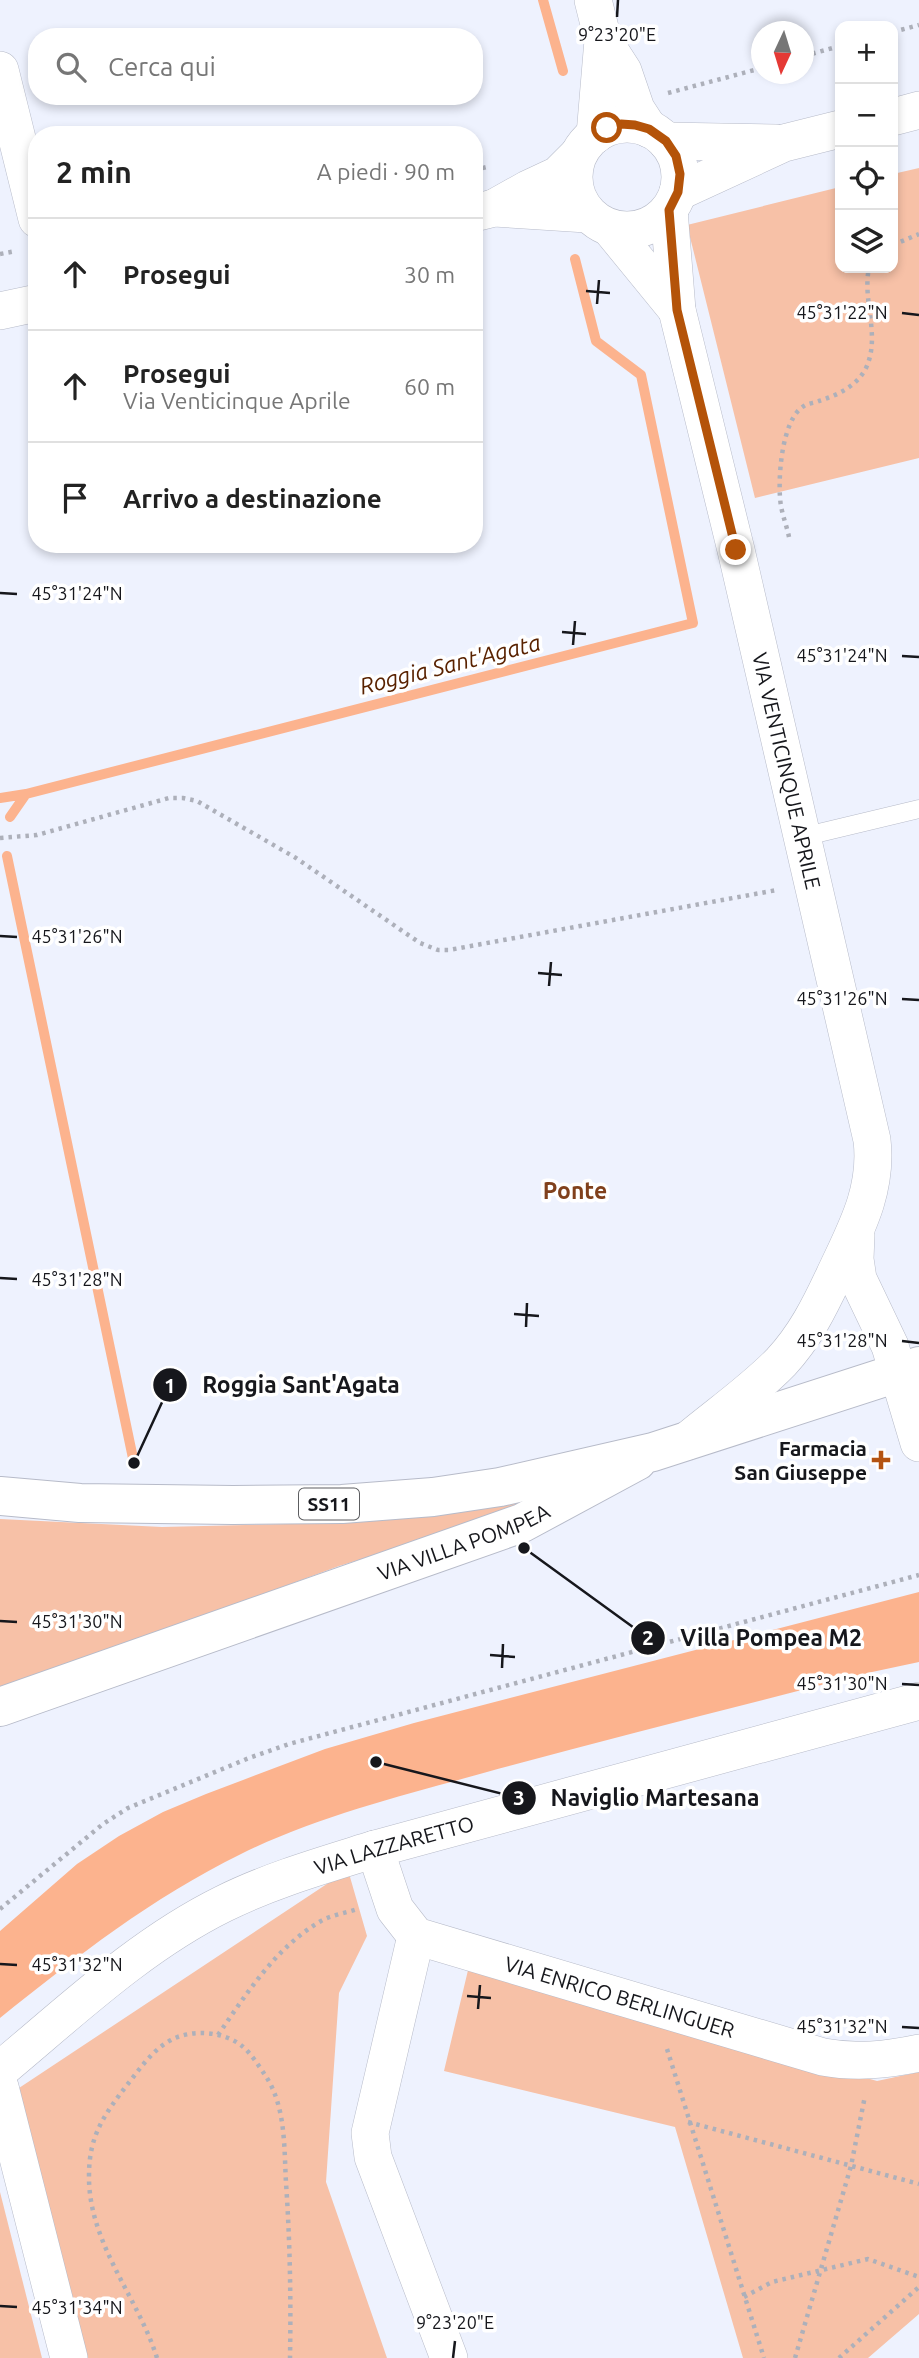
<!DOCTYPE html>
<html lang="it">
<head>
<meta charset="utf-8">
<style>
  :root { --surface:#fff; --page:#f6f6f6; --text:#222; --muted:#767676; --line:#e0e0e0 }
  body { margin:0; font-family:Ubuntu,sans-serif; background:var(--page); color:var(--text) }
  .controls { position:absolute; right:21px; top:21px; display:grid; overflow:hidden; border-radius:14px; box-shadow:0 4px 10px #0003 }
  .controls button { width:63px; height:63px; display:grid; place-items:center; padding:0; border:0; border-bottom:2px solid var(--line); background:var(--surface); color:var(--text); font:35px sans-serif }
  .compass { position:absolute; left:751px; top:21px; width:63px; height:63px; border-radius:50%; background:var(--surface); box-shadow:0 4px 10px #0003; rotate:184deg }
  .stop { position:absolute; width:21px; height:21px; margin:-16px; border:5px solid #b45309; border-radius:50%; background:#fff }
  .stop.end { background:#b45309; border-color:#fff; box-shadow:0 2px 7px #0008 }
  .list { margin:0; padding:0; list-style:none }
  h2 { display:flex; justify-content:space-between; align-items:center; height:91px; margin:0; padding:0 28px; font-size:30px }
  h2 small { font-size:23px; font-weight:400; color:var(--muted) }
  .list li { display:grid; grid-template-columns:46px 1fr auto; gap:21px; align-items:center; box-sizing:border-box; height:112px; padding:0 28px; border-top:2px solid var(--line) }
  .list b { display:block; font-size:26px; white-space:nowrap }
  .list p { margin:0; font-size:23px; white-space:nowrap; color:var(--muted) }
  .list em { font-size:23px; font-style:normal; color:var(--muted) }
  .icon { flex:none; width:38px; height:38px; fill:none; stroke:currentColor; stroke-width:2; stroke-linecap:round; stroke-linejoin:round }
  .map { position:relative; flex:none; width:919px; height:2358px; overflow:hidden }
  .search { position:absolute; background:var(--surface); box-shadow:0 4px 10px #0003; left:28px; top:28px; width:455px; height:77px; display:flex; align-items:center; gap:18px; box-sizing:border-box; padding:0 24px; border-radius:28px; color:var(--muted); font-size:26px }
  .panel { position:absolute; background:var(--surface); box-shadow:0 4px 10px #0003; left:28px; top:126px; width:455px; height:427px; border-radius:28px }
  .map>svg:first-child { display:block }
  .green { fill:#f7c1a7 }
  .water { fill:#fcb38e }
  .lines { fill:none; stroke-linecap:round; stroke-linejoin:round }
  .stream { stroke:#fcb38e; stroke-width:10 }
  .service-casing { stroke:#b7bbc9; stroke-width:19 }
  .minor-casing { stroke:#b7bbc9; stroke-width:38 }
  .tertiary-casing { stroke:#b7bbc9; stroke-width:40 }
  .primary-casing { stroke:#b7bbc9; stroke-width:40 }
  .path { stroke:#adb0ba; stroke-width:4.5; stroke-dasharray:3.5 5; stroke-linecap:butt }
  .service { stroke:#fff; stroke-width:18 }
  .minor { stroke:#fff; stroke-width:37 }
  .tertiary { stroke:#fff; stroke-width:38 }
  .primary { stroke:#fff; stroke-width:38 }
  .route { stroke:#b45309; stroke-width:9 }
  .ticks { fill:none; stroke:#16171c; stroke-width:2.5 }
  .poi-dot { fill:#b45312; stroke:#fff; stroke-width:2.5 }
  .labels { text-anchor:middle; dominant-baseline:central; stroke-width:7; stroke-linejoin:round; paint-order:stroke }
  .shield { fill:#fff; stroke:#5c5d60; stroke-width:2 }
  .shield-label { font-size:19px; font-weight:bold; fill:#16171c }
  .street-label { font-size:21px; fill:#16171c; stroke:#fff }
  .poi-label { font-size:21px; font-weight:bold; fill:#16171c; stroke:#fff; text-anchor:end }
  .water-label { font-size:23px; font-style:italic; fill:#592200; stroke:#fff }
  .neighbourhood-label { font-size:23px; font-weight:bold; fill:#80401c; stroke:#fff }
  .ticks-label { font-size:18px; text-anchor:middle; fill:#16171c; stroke:#fff; stroke-width:7; stroke-linejoin:round; paint-order:stroke }
  .leader { fill:none; stroke:#16171c; stroke-width:2.5 }
  .callout-dot { fill:#16171c; stroke:#fff; stroke-width:2.5 }
  .mark-label { font-size:21px; text-anchor:middle; font-weight:bold; fill:#fff }
  .callout-label { font-size:23px; text-anchor:middle; font-weight:bold; fill:#16171c; stroke:#fff; stroke-width:7; stroke-linejoin:round; paint-order:stroke }
</style>
</head>
<body>
<div class="map">
<svg width="919" height="2358" viewBox="0 0 919 2358">
  <rect width="100%" height="100%" fill="#eef2fe"/>
  <path class="green" d="M919,168V458L755,498L687,225L840,187V268H893V174Z
    M541,1493L475,1524L339,1566L147,1637L0,1688V1519L162,1527L332,1523Z
    M348,1870L367,1936L339,1993L326,2182L387,2358H87L16,2090Z
    M469,1966L877,2081L919,2072V2314L868,2358H743L675,2127L444,2071Z
    M0,2192L42,2358H0Z"/>
  <path class="water" d="M919,1592V1662L872,1672C744,1705 615,1737 487,1772C405,1795 318,1816 241,1854C153,1897 76,1957 0,2018V1931L77,1864L119,1836L163,1812L206,1794L325,1749L414,1723Z"/>
  <g class="lines">
    <path class="stream" d="M543,0L563,71
      M0,798L26,794
      M10,817L26,794L693,623L641,375L596,341L575,259
      M7,856L134,1463"/>
    <defs>
      <path id="service" d="M802,837L919,809"/>
      <g id="minor">
        <path d="M593,0L603,40L623,71L636,109L649,129"/>
        <path d="M0,70L37,219"/>
        <path d="M893,117L919,110"/>
        <circle cx="627" cy="177" r="53"/>
        <path d="M595,135L603,40"/>
        <path d="M666,141L776,143"/>
        <path d="M678,192L784,143L840,129"/>
        <path d="M494,208L528,189L558,175L577,156"/>
        <path id="s1" d="M669,210L677,310L736,550L872,1140C878,1191 855,1231 834,1276C819,1308 805,1336 781,1362C753,1391 718,1415 687,1441"/>
        <path d="M474,213L494,208L587,214"/>
        <path d="M610,228L677,310"/>
        <path d="M0,311L37,303"/>
        <path d="M856,1235L855,1259L858,1279L890,1346L919,1443"/>
        <path id="s2" d="M375,1849L395,1909L416,1936L823,2057C856,2063 886,2060 919,2053"/>
        <path d="M416,1936L370,2133L373,2157L449,2358"/>
        <path id="s3" d="M0,2070C71,2011 140,1945 223,1904C271,1880 324,1865 375,1849L919,1701"/>
        <path d="M0,2087L69,2358"/>
      </g>
      <g id="tertiary">
        <path id="s4" d="M0,1707L522,1523L637,1461"/>
      </g>
      <path id="primary" d="M0,1496L80,1503L233,1505L342,1504L433,1497L500,1487L653,1452L919,1366"/>
    </defs>
    <use href="#service" class="service-casing"/>
    <use href="#minor" class="minor-casing"/>
    <use href="#tertiary" class="tertiary-casing"/>
    <use href="#primary" class="primary-casing"/>
    <path class="path" d="M893,32L919,25
      M804,56L840,46
      M668,93L762,68
      M474,170L487,167
      M893,245L919,234
      M0,254L16,251
      M789,537C787,527 783,517 781,506C777,483 781,419 804,406C808,403 815,403 819,401C838,395 857,386 866,368C881,336 862,301 869,268
      M0,838L37,835L169,798H183L197,801L296,858L420,943L438,950H449L777,890
      M0,1909L103,1824L128,1808L249,1758L289,1744L919,1575
      M218,2035C247,1993 276,1947 321,1921C331,1915 346,1913 357,1909
      M667,2049L764,2358
      M688,2122L919,2184
      M744,2297L772,2282L868,2259L919,2277
      M157,2358C138,2297 88,2243 89,2175C89,2136 104,2115 127,2085C140,2069 152,2050 171,2040C191,2029 224,2031 242,2046C250,2052 259,2066 265,2075C286,2106 284,2147 286,2183C290,2241 291,2299 290,2358
      M795,2358L851,2166L865,2096
      M839,2358L919,2287"/>
    <use href="#service" class="service"/>
    <use href="#minor" class="minor"/>
    <use href="#tertiary" class="tertiary"/>
    <use href="#primary" class="primary"/>
  </g>
  <g class="lines">
    <path class="route" d="M607,128L621,124L635,125L649,129L666,141L676,156L680,174L678,192L669,210L677,310L736,550"/>
  </g>
  <path class="ticks" d="M617,17L618,0M586,291L610,293M597,304L599,280M902,313L919,315M0,593L17,594M562,632L586,634M573,645L575,621M902,656L919,657M0,936L17,937M538,973L562,975M549,986L551,962M902,999L919,1000M0,1278L17,1279M514,1314L539,1316M526,1327L527,1303M902,1341L919,1343M0,1621L17,1622M490,1655L515,1657M502,1668L503,1644M902,1684L919,1685M0,1964L17,1965M467,1996L491,1998M478,2009L480,1985M902,2027L919,2028M0,2306L17,2307M453,2358L455,2341"/>
  <path class="poi-dot" d="M877.5 1449.5h7v7h7v7h-7v7h-7v-7h-7v-7h7z"/>
  <g class="labels">
    <rect class="shield" x="299" y="1488.5" width="60" height="31" rx="5"/>
    <g class="shield-label">
      <text x="329" y="1504">SS11</text>
    </g>
    <g class="street-label">
      <text stroke="none"><textPath href="#s1" startOffset="574">VIA VENTICINQUE APRILE</textPath></text>
      <text stroke="none"><textPath href="#s4" startOffset="492">VIA VILLA POMPEA</textPath></text>
      <text stroke="none"><textPath href="#s3" startOffset="460">VIA LAZZARETTO</textPath></text>
      <text stroke="none"><textPath href="#s2" startOffset="310">VIA ENRICO BERLINGUER</textPath></text>
    </g>
    <g class="poi-label">
      <text x="867" y="1448">Farmacia<tspan x="867" dy="24">San Giuseppe</tspan></text>
    </g>
    <g class="water-label">
      <text transform="translate(450 664) rotate(-14)">Roggia Sant'Agata</text>
    </g>
    <g class="neighbourhood-label">
      <text x="575" y="1190">Ponte</text>
    </g>
  </g>
  <g class="ticks-label">
    <text x="617" y="41">9°23'20"E</text>
    <text x="842" y="319">45°31'22"N</text>
    <text x="77" y="600">45°31'24"N</text>
    <text x="842" y="662">45°31'24"N</text>
    <text x="77" y="943">45°31'26"N</text>
    <text x="842" y="1005">45°31'26"N</text>
    <text x="77" y="1286">45°31'28"N</text>
    <text x="842" y="1347">45°31'28"N</text>
    <text x="77" y="1628">45°31'30"N</text>
    <text x="842" y="1690">45°31'30"N</text>
    <text x="77" y="1971">45°31'32"N</text>
    <text x="842" y="2033">45°31'32"N</text>
    <text x="77" y="2314">45°31'34"N</text>
    <text x="455" y="2329">9°23'20"E</text>
  </g>
  <path class="leader" d="M134 1463L170 1385M524 1548L648 1638M376 1762L519 1798"/>
  <g class="callout-dot">
    <circle cx="134" cy="1463" r="7"/>
    <circle cx="524" cy="1548" r="7"/>
    <circle cx="376" cy="1762" r="7"/>
    <circle cx="170" cy="1385" r="18"/>
    <circle cx="648" cy="1638" r="18"/>
    <circle cx="519" cy="1798" r="18"/>
  </g>
  <g class="mark-label">
    <text x="170" y="1393">1</text>
    <text x="648" y="1645">2</text>
    <text x="519" y="1805">3</text>
  </g>
  <g class="callout-label">
    <text x="301" y="1393">Roggia Sant'Agata</text>
    <text x="771" y="1646">Villa Pompea M2</text>
    <text x="655" y="1806">Naviglio Martesana</text>
  </g>
</svg>
<div class="controls">
<button>+</button>
<button>−</button>
<button><svg class="icon" aria-label="locate" viewBox="0 0 24 24"><circle cx="12" cy="12" r="6"/><path d="M12 2v4M12 18v4M2 12h4M18 12h4"/></svg></button>
<button><svg class="icon" aria-label="layers" viewBox="0 0 24 24"><path d="M12 4l9 5-9 5-9-5zM3 14l9 5 9-5"/></svg></button>
</div>
<svg class="compass" viewBox="-18 -18 36 36"><path d="M0-13l5 13h-10z" fill="#e53935"/><path d="M0 13l5-13h-10z" fill="#767676"/></svg>
<div class="stop" style="left:607px;top:128px"></div>
<div class="stop end" style="left:736px;top:550px"></div>
<div class="search"><svg class="icon" aria-label="search" viewBox="0 0 24 24"><circle cx="10" cy="10" r="6"/><path d="M15 15l6 6"/></svg>Cerca qui</div>
<section class="panel">
<h2>2 min<small>A piedi · 90 m</small></h2>
<ul class="list">
<li><svg class="icon" aria-label="ahead" viewBox="0 0 24 24"><path d="M12 20V5M6 11l6-6 6 6"/></svg><div><b>Prosegui</b></div><em>30 m</em></li>
<li><svg class="icon" aria-label="ahead" viewBox="0 0 24 24"><path d="M12 20V5M6 11l6-6 6 6"/></svg><div><b>Prosegui</b><p>Via Venticinque Aprile</p></div><em>60 m</em></li>
<li><svg class="icon" aria-label="arrive" viewBox="0 0 24 24"><path d="M6 21V4h12l-3 4 3 4H6"/></svg><div><b>Arrivo a destinazione</b></div></li>
</ul>
</section>
</div>
</body>
</html>
